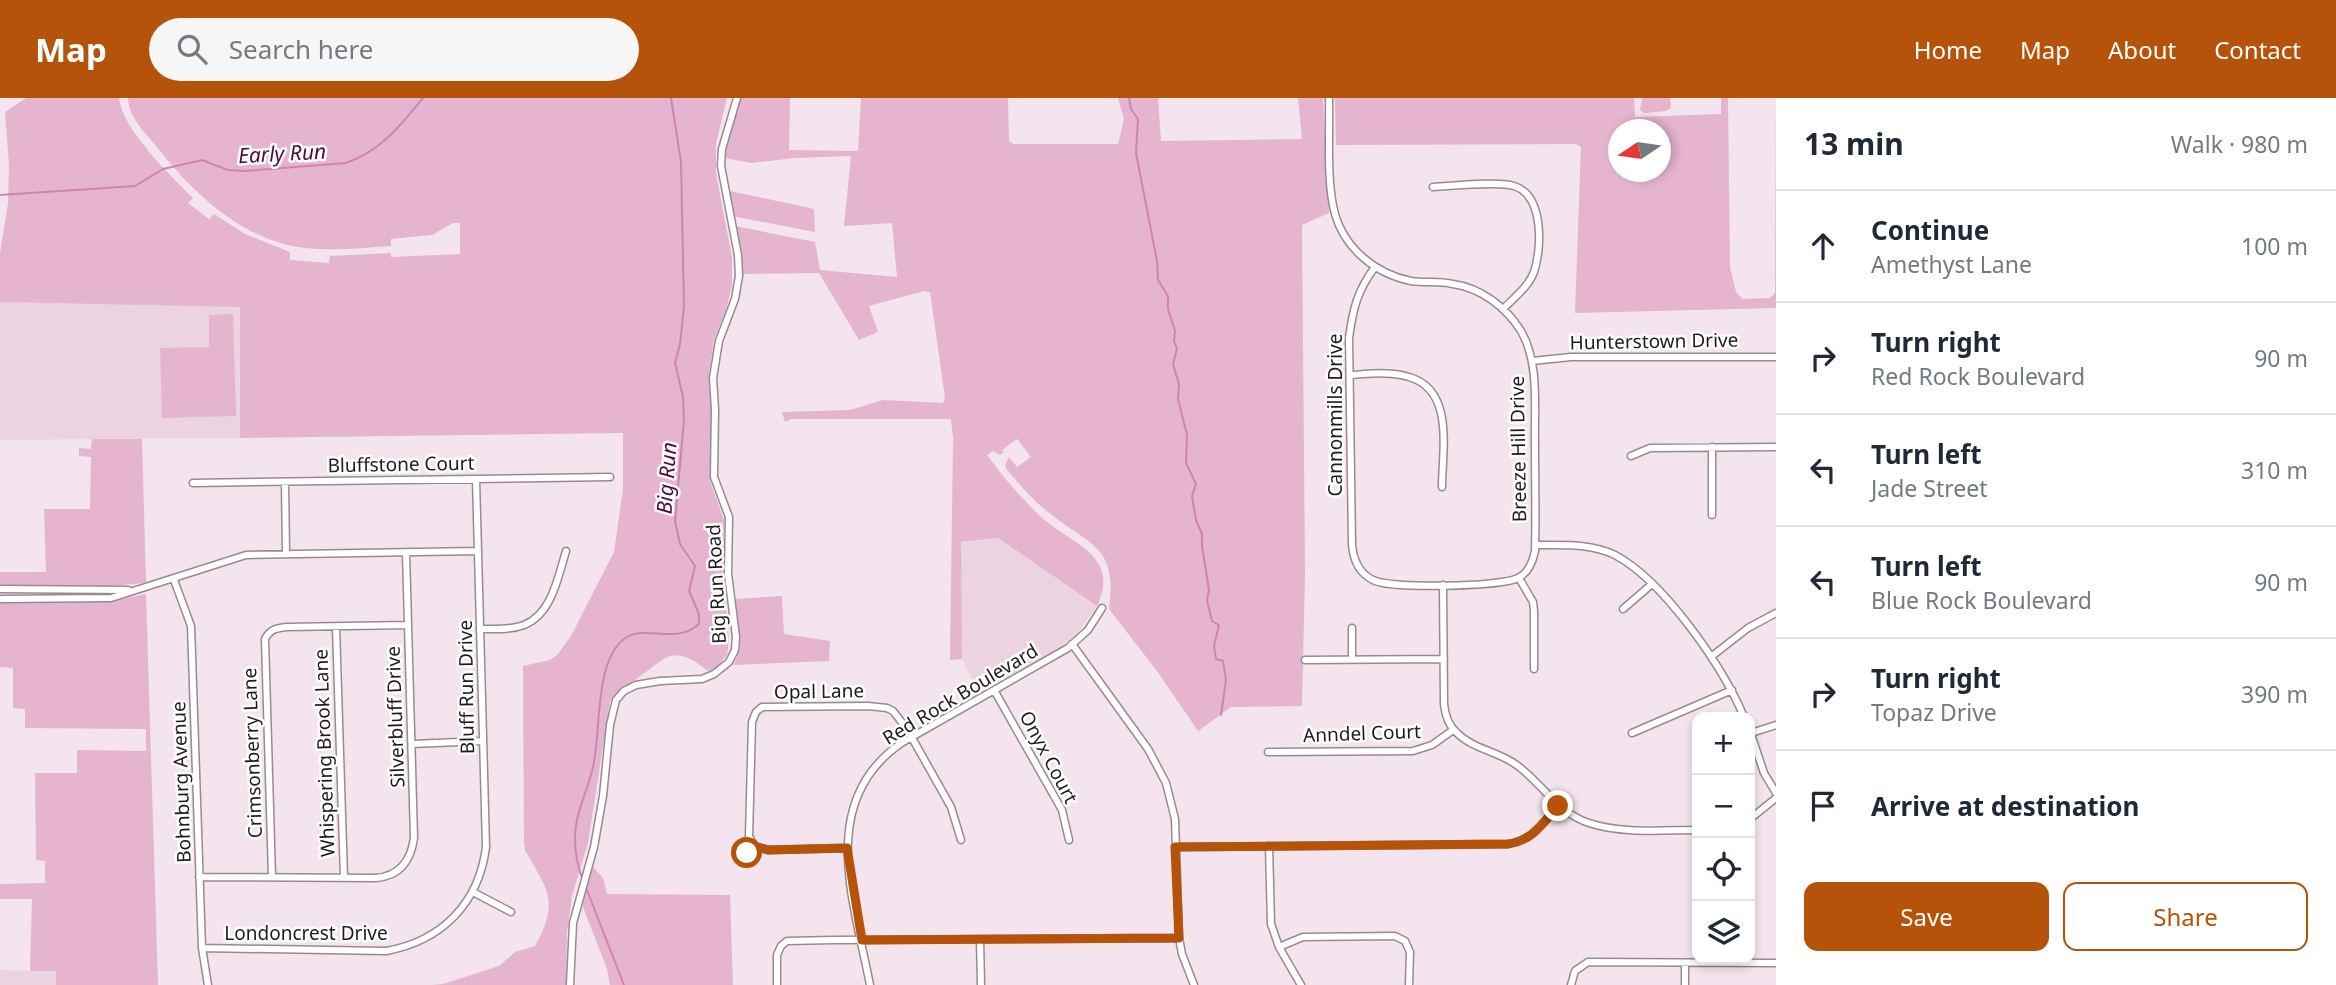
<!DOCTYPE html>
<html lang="en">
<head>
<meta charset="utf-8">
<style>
  :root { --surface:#fff; --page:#f6f6f7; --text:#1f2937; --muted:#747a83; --line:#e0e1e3; --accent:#b45309 }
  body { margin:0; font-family:"Noto Sans",sans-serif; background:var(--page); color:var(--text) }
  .controls { position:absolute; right:21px; bottom:21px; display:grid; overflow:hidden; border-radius:14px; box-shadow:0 4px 10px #0003 }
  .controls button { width:63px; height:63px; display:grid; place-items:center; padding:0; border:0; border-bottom:2px solid var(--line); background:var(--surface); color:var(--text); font:35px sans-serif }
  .compass { position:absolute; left:1608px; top:21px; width:63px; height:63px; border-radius:50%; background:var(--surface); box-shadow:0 4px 10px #0003; rotate:257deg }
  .stop { position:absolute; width:21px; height:21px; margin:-16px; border:5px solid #b45309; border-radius:50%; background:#fff }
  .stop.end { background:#b45309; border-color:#fff; box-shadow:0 2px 7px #0008 }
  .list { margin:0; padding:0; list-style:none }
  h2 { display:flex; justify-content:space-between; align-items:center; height:91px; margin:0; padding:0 28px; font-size:30px }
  h2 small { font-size:23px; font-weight:400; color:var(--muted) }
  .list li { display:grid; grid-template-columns:46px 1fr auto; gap:21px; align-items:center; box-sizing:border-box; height:112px; padding:0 28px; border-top:2px solid var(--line) }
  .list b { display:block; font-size:26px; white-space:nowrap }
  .list p { margin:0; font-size:23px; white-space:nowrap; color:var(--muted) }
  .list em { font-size:23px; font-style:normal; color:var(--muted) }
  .actions { display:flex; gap:14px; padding:21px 28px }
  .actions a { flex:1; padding:16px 0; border:2px solid var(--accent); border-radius:14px; text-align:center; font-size:24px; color:var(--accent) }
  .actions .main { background:var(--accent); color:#fff }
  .icon { flex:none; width:38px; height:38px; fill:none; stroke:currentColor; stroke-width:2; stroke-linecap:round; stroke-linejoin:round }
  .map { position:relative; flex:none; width:1776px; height:887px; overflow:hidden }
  header { display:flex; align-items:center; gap:42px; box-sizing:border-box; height:98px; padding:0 35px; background:var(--accent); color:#fff }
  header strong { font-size:33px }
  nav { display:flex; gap:38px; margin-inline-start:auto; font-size:24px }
  .search { width:490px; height:63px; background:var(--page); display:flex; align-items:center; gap:18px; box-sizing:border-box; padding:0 24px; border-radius:38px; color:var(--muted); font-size:26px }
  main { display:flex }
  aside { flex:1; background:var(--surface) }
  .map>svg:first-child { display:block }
  .built { fill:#ebd4e0 }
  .green { fill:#e5b4cf; fill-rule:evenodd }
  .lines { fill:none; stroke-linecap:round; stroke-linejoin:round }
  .stream { stroke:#d084b1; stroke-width:2 }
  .street-casing { stroke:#998a92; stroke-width:9 }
  .street { stroke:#fff; stroke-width:6 }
  .route { stroke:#b45309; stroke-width:9 }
  .labels { text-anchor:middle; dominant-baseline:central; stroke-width:5; stroke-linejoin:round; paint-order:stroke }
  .street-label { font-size:19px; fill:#201a1d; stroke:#fff }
  .water-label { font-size:21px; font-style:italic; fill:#510c3c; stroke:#fff }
</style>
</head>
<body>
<header>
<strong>Map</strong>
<div class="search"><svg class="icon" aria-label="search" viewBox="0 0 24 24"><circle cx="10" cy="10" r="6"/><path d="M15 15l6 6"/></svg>Search here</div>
<nav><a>Home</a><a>Map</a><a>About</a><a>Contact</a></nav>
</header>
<main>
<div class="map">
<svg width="1776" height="887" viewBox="0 0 1776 887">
  <rect width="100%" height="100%" fill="#f4e4ed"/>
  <path class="built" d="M0,204L241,208L240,340L0,342Z
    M998,440L1097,508L1077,536L1057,552L979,594L962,561L960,445Z
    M0,872L56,873V887H0Z"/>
  <path class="green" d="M26,0H119C122,31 170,77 193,100L188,105L209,121L214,116L245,136L290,154V162L329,165L330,158L391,155V159L460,156V125H453L432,137L391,141V148C362,150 334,153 305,150C245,143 197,99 161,54C148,37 129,22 128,0H727L716,45V76L732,159V187L726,212L714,242L709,275L712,306L710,383L724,422L723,478L729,542L727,557L715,571L708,573C671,544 667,560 635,582C624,589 617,592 610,603L588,745L572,798L567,835L566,887H432L443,886L499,868L515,854L535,848C560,803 548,793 525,752L524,745L523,568L550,562L557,557L571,538L614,454L623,392V335L240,340V209L0,204V155L8,106L9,67L5,14Z
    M736,0H790L789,52L858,53L861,0H1008L1009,43L1013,46H1118L1124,21L1118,0H1158L1161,43L1302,41L1298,0H1323L1329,115L1302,127L1305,475L1302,608L1231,609L1198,633L1157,573L1109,511C1117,450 1094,449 1053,418C1035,405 1021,388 1007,372L1005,367L1009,359L1017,369L1031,359L1017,341L1002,352L1004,354L1000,357L993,353L987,357C1003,379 1021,400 1041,419C1071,446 1121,457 1097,508L998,440L961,444L962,561L950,562L953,340L951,321H791L785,324L782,314L850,312L883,302L943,305L945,300L930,194L924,193L869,208L878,234L859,242L819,175L743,176L735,128L815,144L820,172L897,179L892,125L844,128L851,58L795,60L751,65L725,60Z
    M1335,0H1634L1635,19L1721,16V0H1728L1730,169L1736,194L1742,201L1770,200L1775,195L1776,0V210L1575,215L1581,49L1576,46L1336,47ZM1618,32H1660V74H1618Z
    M1642,0H1670L1671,10L1666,13L1644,15L1640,12Z
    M730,93L814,111L815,134L732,118L728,97Z
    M233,216L236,318L162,320L160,250L209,249V217Z
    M92,341H142L146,485L110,488H0V474H46L44,411H90L91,359L79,358V350L91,351Z
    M146,496L158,887H56V873H30L32,801H0V786L45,785V763L36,762L35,675H77V652L146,653V631L25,630V611L13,610V570L0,569V503H112Z
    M782,498L784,536L830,543L829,563L734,567L740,551L735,501Z
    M593,769L603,780L607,796L730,797L733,887H610L607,871L581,804Z"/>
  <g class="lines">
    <path class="stream" d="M1129,0L1131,11L1138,21L1136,55L1157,163L1158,182L1168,198V211L1175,233L1174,243L1177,251L1173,266L1179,286L1178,301L1187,337L1186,365L1196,386L1192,398L1196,422L1202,436V448L1209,492L1207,502L1212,523L1219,527L1214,548L1216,561L1223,563L1226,582L1221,617
      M0,97L135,88L163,71L202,62L228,72L245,73L346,65C381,53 401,27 423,0
      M583,782C577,768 575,755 575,740C575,717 586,696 592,673C602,638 593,565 624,541C644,525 675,548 699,526V516L689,493L695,468L680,446L675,423L684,322L683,299L675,265L680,246L684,209L681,64L671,0
      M585,787L624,887"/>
    <defs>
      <path id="street" d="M1329,0C1330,34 1326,84 1335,116C1345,151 1376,176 1411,183C1425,185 1439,183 1453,186C1481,190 1506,209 1521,233C1540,266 1534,310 1535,347C1535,383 1536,418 1535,453C1533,463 1528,475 1518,480C1500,489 1390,491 1373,482C1359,475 1353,461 1352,446L1349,240C1353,211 1357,193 1375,169
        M1433,89C1454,88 1496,83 1514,88C1544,97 1542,150 1534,174C1529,188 1514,200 1503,211
        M1532,263L1571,259H1776
        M1350,277C1369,276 1391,273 1409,279C1455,292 1442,353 1442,389
        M1631,358L1650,350L1776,349
        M285,384L286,455
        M193,385L610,379
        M1712,417V349
        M1535,447C1561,447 1591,445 1615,457C1664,483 1723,569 1744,619
        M1519,480L1533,504L1534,513V571
        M174,482L191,528L202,850L208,887
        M1443,487L1444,606C1445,617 1448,627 1457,635C1474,652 1499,653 1518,668C1543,687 1558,715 1589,725C1622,736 1663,732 1697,732
        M0,491L128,492
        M0,501L111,500L246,457L477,453
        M1623,511L1652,486
        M336,529L344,780
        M481,531C495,531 511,532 524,527C552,516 558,479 566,453
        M1072,546L1148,651L1166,685L1175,721L1179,840L1182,856L1194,887
        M1712,558L1748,530L1776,515
        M1352,561V530
        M1305,562L1444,561
        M994,592L1062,712L1069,742
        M756,614L762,609L868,608L887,610L893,613L907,631L951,709L961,742
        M756,614L752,624L749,738L754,748L768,752L847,750
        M1750,633L1764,675L1776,695
        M1632,635L1732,592
        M1751,635L1776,627
        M412,646L482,643
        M1268,654L1413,653L1432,647L1453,632
        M1750,721L1776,700
        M1269,748L1271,826L1279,849L1301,887
        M1175,749L1508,746C1532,743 1543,725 1558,708
        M199,779L376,780C400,778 411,762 414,740L406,455
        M272,779L265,541C270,531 277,530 287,529L408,527
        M473,794L511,814
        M980,841L981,887
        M1405,843L1410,854L1409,887
        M781,848L787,843L834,842L1179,840
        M1279,849L1303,839L1395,838L1405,843
        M202,850L386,853C442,843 479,805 486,749L476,381
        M570,887L573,825L594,749L603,698L610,627L616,602L624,593L636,587L660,583L702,581L714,576L729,564L735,552L736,539L728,476L729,419L714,379L715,311L713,280L719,243L735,201L739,178L738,157L721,68L722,51L737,0
        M777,887V857L781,848
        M870,887C854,803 816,702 903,644L1068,550L1088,532L1102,510
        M1571,887L1575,873L1588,864L1776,865
        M1685,887V865"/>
    </defs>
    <use href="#street" class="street-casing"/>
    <use href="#street" class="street"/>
  </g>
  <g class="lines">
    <path class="route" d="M747,755L754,748L768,752L847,750L862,842L1179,840L1175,749L1508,746C1532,743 1543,725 1558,708"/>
  </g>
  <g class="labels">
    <g class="street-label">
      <text transform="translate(1654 243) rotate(-1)">Hunterstown Drive</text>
      <text transform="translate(1335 317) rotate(-90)">Cannonmills Drive</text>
      <text transform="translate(1518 351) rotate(-91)">Breeze Hill Drive</text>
      <text transform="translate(401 366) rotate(-1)">Bluffstone Court</text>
      <text transform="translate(716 486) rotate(-93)">Big Run Road</text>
      <text transform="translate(466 589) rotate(-91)">Bluff Run Drive</text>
      <text transform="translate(819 593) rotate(-1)">Opal Lane</text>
      <text transform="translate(960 596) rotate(-31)">Red Rock Boulevard</text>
      <text transform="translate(395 619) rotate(-92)">Silverbluff Drive</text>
      <text transform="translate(1362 635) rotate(-2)">Anndel Court</text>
      <text transform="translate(252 655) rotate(-92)">Crimsonberry Lane</text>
      <text transform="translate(324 655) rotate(-92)">Whispering Brook Lane</text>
      <text transform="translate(1049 659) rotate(62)">Onyx Court</text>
      <text transform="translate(181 684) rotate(-92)">Bohnburg Avenue</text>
      <text x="306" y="835">Londoncrest Drive</text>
    </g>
    <g class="water-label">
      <text transform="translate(282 55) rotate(-3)">Early Run</text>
      <text transform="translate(666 380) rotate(-86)">Big Run</text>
    </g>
  </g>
</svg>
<div class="controls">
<button>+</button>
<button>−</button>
<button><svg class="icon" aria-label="locate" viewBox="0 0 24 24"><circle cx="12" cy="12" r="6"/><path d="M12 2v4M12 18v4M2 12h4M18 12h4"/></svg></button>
<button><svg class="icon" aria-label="layers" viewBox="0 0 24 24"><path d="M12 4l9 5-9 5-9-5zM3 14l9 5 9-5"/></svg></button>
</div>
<svg class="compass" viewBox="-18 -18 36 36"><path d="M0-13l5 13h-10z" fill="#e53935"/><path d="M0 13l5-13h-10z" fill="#747a83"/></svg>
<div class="stop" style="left:747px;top:755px"></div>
<div class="stop end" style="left:1558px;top:708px"></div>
</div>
<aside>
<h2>13 min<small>Walk · 980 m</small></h2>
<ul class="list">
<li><svg class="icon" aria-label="ahead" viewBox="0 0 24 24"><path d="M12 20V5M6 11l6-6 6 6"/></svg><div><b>Continue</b><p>Amethyst Lane</p></div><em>100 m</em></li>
<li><svg class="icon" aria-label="right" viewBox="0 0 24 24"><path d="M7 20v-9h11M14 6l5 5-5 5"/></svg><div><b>Turn right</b><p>Red Rock Boulevard</p></div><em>90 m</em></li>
<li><svg class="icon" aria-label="left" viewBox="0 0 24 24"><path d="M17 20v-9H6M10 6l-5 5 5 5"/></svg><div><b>Turn left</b><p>Jade Street</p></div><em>310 m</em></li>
<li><svg class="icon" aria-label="left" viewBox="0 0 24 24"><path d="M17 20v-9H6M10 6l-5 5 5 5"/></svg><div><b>Turn left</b><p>Blue Rock Boulevard</p></div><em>90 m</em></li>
<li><svg class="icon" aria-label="right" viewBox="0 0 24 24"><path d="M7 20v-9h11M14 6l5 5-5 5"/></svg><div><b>Turn right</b><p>Topaz Drive</p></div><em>390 m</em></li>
<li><svg class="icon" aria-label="arrive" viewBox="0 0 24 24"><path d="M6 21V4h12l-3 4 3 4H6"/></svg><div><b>Arrive at destination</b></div></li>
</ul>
<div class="actions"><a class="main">Save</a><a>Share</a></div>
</aside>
</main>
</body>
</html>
